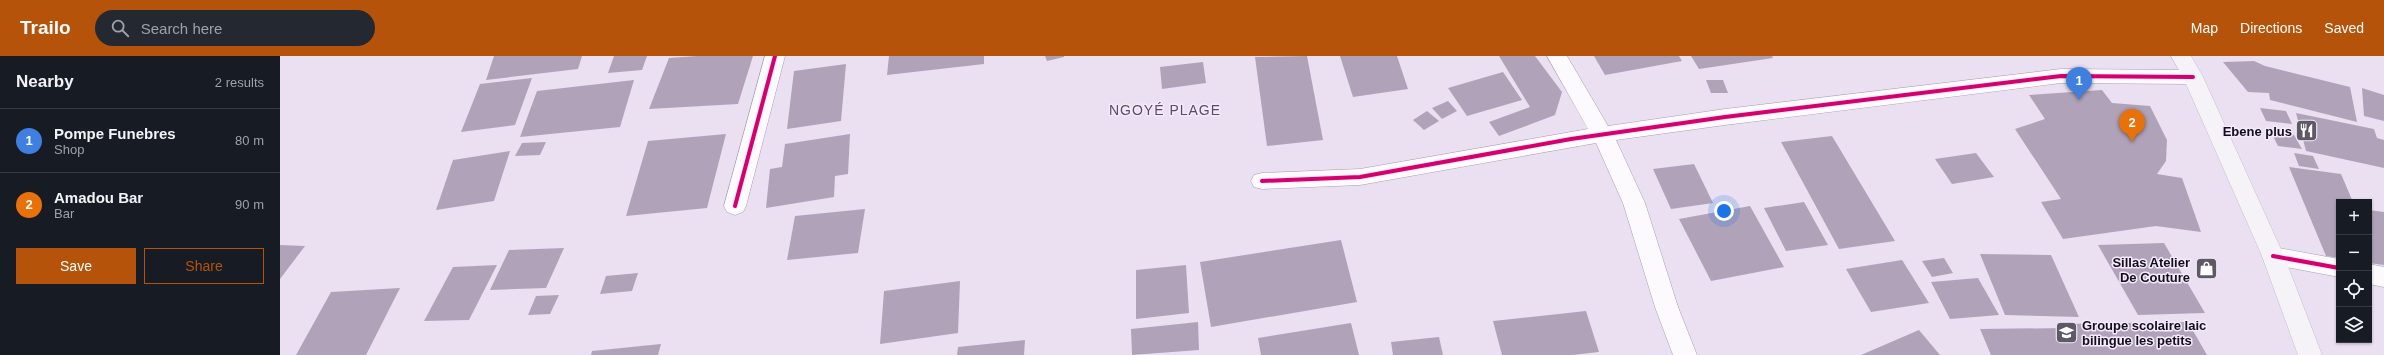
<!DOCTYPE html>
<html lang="en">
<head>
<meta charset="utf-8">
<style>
  :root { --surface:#171b24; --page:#242831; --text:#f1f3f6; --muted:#9ea1a6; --line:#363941; --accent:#b45309 }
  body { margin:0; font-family:Arial,sans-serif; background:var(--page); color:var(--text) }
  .controls { position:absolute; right:12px; bottom:12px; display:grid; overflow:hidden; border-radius:0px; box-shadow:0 1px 3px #0004 }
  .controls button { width:36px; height:36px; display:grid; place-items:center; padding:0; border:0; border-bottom:1px solid var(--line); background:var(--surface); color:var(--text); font:20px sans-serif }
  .you { position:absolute; left:1444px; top:155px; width:14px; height:14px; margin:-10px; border:3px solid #fff; border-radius:50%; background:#1a73e8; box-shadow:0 0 0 6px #1a73e833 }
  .badge { display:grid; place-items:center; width:26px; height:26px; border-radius:50%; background:var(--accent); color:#fff; font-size:13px; font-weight:700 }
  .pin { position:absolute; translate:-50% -33px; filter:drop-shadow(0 1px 2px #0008) }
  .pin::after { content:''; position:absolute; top:21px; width:14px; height:12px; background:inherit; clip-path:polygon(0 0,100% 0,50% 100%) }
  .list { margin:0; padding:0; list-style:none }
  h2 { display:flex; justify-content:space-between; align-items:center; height:52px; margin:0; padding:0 16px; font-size:17px }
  h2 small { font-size:13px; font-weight:400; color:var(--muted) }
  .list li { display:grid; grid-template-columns:26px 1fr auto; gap:12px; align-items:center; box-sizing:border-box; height:64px; padding:0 16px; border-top:1px solid var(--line) }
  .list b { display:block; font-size:15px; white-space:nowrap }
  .list p { margin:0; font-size:13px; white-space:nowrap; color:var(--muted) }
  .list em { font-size:13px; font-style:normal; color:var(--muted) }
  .actions { display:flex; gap:8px; padding:12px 16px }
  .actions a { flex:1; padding:9px 0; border:1px solid var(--accent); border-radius:0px; text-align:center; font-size:14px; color:var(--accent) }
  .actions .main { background:var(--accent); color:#fff }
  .icon { flex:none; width:22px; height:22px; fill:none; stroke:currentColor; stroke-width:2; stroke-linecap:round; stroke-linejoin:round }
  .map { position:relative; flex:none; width:2104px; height:299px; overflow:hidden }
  header { display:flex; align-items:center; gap:24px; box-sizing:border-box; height:56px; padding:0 20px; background:var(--accent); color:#fff }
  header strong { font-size:19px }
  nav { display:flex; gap:22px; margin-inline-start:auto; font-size:14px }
  .search { width:280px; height:36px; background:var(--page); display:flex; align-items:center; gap:10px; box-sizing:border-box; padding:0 14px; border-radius:22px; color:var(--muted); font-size:15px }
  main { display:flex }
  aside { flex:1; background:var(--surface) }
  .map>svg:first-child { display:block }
  .building { fill:#b0a3b9 }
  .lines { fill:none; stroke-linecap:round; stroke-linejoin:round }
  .minor-casing { stroke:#a69fac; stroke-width:1 }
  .major-casing { stroke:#c4bfc8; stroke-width:1 }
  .minor { fill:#fcfafd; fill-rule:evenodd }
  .major { fill:#f5f2f8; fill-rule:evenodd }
  .cycleway-casing { stroke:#f4eafd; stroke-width:6 }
  .cycleway { stroke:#d6006c; stroke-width:4 }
  .labels { text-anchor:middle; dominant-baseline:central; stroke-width:3; stroke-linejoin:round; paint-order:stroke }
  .poi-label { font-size:13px; font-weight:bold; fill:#140e19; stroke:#f4eafd; text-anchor:end }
  .neighbourhood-label { font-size:14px; letter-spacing:1px; fill:#5b4c66; stroke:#f4eafd }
</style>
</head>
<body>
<header>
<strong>Trailo</strong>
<div class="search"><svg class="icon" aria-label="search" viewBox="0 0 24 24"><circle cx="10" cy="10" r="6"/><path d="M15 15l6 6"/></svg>Search here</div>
<nav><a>Map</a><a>Directions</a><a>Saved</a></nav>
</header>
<main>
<aside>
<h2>Nearby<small>2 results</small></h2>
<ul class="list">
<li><span class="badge" style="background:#3f7fe0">1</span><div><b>Pompe Funebres</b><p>Shop</p></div><em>80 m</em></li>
<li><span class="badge" style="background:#e8710a">2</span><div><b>Amadou Bar</b><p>Bar</p></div><em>90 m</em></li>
</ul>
<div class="actions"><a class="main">Save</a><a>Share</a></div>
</aside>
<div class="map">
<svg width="2104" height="299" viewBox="0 0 2104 299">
  <rect width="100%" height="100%" fill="#eae0f1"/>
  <path class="building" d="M214,0H302L298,13L206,24Z
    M334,0H367L362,14L328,17Z
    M417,0H473L458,48L369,53L389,2Z
    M609,0H704V8L607,19Z
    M765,0H784V1L767,5Z
    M1027,0L1043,84L987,90L975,1Z
    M1060,0H1117L1128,33L1073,41Z
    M1219,0H1255L1282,36L1275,59L1219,80L1209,66L1250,51Z
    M1314,0H1399L1402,5L1325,19Z
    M1411,0H1492L1493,2L1419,13Z
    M1974,5L1985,10L2070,31L2077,66L1990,44L1989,37L1968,36L1943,6Z
    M923,6L926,27L882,33L880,11Z
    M566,8L561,65L507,73L514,15Z
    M1223,16L1242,44L1187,60L1168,32Z
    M252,22L235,69L181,76L200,28Z
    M354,24L340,71L240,81L257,35Z
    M1426,24H1443L1448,37H1431Z
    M2082,32L2104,39V65L2084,60Z
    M1822,34L1832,47L1870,50L1887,84L1886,105L1877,118L1902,122L1921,176L1876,170L1783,183L1761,146L1781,143L1735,73L1765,63L1749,39Z
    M1168,45L1177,55L1162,63L1152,52Z
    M1980,52L2006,55L2012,68L1986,65Z
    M1147,55L1159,65L1144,74L1133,64Z
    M2016,57L2094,73L2097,82L2104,84V112L2026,95Z
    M1991,76L2014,79L2022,93L1998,90Z
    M446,78L427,152L346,160L368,85Z
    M570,78L568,118L555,120L554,141L486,152L490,113L502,111L505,88Z
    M1552,80L1615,185L1559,193L1501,86Z
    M266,86L260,99L235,100L242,87Z
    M230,95L214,145L156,154L173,104Z
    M1696,97L1714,121L1672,128L1655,103Z
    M2014,97L2033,100L2039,113L2019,110Z
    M1414,108L1433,147L1391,153L1373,113Z
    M2009,111L2061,118L2073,146H2059V202L2046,200Z
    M1524,146L1548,189L1506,195L1484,152Z
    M1470,150L1504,211L1431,225L1399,163Z
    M585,153L578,197L507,204L515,160Z
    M2089,154L2104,156V209L2089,207Z
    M1061,184L1077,246L931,271L920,206Z
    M1884,187L1925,257L1858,259L1818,189Z
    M0,189L25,190L0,223Z
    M284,192L266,232L210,234L229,194Z
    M1700,198L1771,199L1799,261L1725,259Z
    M1664,202L1673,217L1652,221L1642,205Z
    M1622,204L1649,247L1591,256L1566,213Z
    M217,209L189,264L144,265L173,211Z
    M906,209L909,257L856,263V214Z
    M358,217L352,235L320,238L326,220Z
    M1698,222L1719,259L1670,263L1651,226Z
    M680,225L678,277L600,288L604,235Z
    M120,232L86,299H16L51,236Z
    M279,239L270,258L248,259L256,240Z
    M1306,255L1319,296L1292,299H1222L1213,265Z
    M918,266L919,294L852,299L851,273Z
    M1908,266L1927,299H1711L1700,273L1784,272L1782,268Z
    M1071,267L1079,299H981L978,282Z
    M1639,274L1660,299H1581Z
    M1159,281L1163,299H1113L1111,286Z
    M745,284L744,299H677L678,291Z
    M381,288L378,299H311L312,295Z"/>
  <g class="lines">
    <defs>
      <path id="minor" d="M485,0H505L466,150L463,156L455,159L447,156L444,150Z
        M1267,0H1287L1328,70L1445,53L1781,13L1913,14L1920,16L1923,21L1920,26L1913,28L1781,27L1445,69L1336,84L1365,147L1398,251L1417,299H1393L1375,251L1343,147L1316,87L1080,129L982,133L974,131L971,125L974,119L982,117L1080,113L1308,73Z
        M1993,191L2059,203V221L1985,207L1982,200L1985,193Z
        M2089,208L2104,211V231L2089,228Z"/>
      <path id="major" d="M1891,0H1911L1923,21L2004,200L2042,299H2018L1982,200L1903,21Z"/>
    </defs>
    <use href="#minor" class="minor-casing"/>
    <use href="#major" class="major-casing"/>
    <use href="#minor" class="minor"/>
    <use href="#major" class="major"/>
    <defs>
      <path id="cycleway" d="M982,125L1080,121L1291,83L1445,61L1781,20L1913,21
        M455,150L495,0
        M1993,200L2059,212"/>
    </defs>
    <use href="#cycleway" class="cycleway-casing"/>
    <use href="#cycleway" class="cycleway"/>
  </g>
  <defs>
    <symbol id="restaurant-square" viewBox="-11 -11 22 22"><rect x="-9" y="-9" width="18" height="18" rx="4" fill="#5f5865" stroke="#f4eafd"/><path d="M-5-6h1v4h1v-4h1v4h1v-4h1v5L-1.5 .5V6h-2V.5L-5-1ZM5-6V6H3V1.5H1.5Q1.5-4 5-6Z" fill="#fff"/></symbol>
    <symbol id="shop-square" viewBox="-11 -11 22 22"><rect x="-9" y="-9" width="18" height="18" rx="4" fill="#5f5865" stroke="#f4eafd"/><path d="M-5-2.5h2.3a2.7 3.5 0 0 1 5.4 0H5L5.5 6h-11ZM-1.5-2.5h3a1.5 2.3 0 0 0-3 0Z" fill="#fff"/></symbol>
    <symbol id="school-square" viewBox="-11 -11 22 22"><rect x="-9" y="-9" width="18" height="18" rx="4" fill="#5f5865" stroke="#f4eafd"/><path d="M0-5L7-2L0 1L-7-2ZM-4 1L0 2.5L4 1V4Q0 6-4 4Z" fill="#fff"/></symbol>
  </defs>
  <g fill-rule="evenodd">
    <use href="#restaurant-square" x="2014" y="62" width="25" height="25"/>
    <use href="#shop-square" x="1914" y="200" width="25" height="25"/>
    <use href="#school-square" x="1774" y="264" width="25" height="25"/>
  </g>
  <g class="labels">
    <g class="poi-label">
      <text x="2012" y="75">Ebene plus</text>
      <text x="1910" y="206">Sillas Atelier<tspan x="1910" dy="15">De Couture</tspan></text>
      <text x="1802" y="269" text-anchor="start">Groupe scolaire laic<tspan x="1802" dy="15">bilingue les petits</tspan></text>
    </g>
    <g class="neighbourhood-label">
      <text x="885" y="54">NGOYÉ PLAGE</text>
    </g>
  </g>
</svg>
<div class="controls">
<button>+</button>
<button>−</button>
<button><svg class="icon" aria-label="locate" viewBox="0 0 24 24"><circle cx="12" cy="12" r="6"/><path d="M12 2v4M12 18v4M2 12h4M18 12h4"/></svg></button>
<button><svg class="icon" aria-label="layers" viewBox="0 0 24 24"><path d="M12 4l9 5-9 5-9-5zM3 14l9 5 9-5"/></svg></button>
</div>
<div class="you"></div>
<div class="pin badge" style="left:1799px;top:44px;background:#3f7fe0">1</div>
<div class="pin badge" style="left:1852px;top:86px;background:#e8710a">2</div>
</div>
</main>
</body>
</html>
